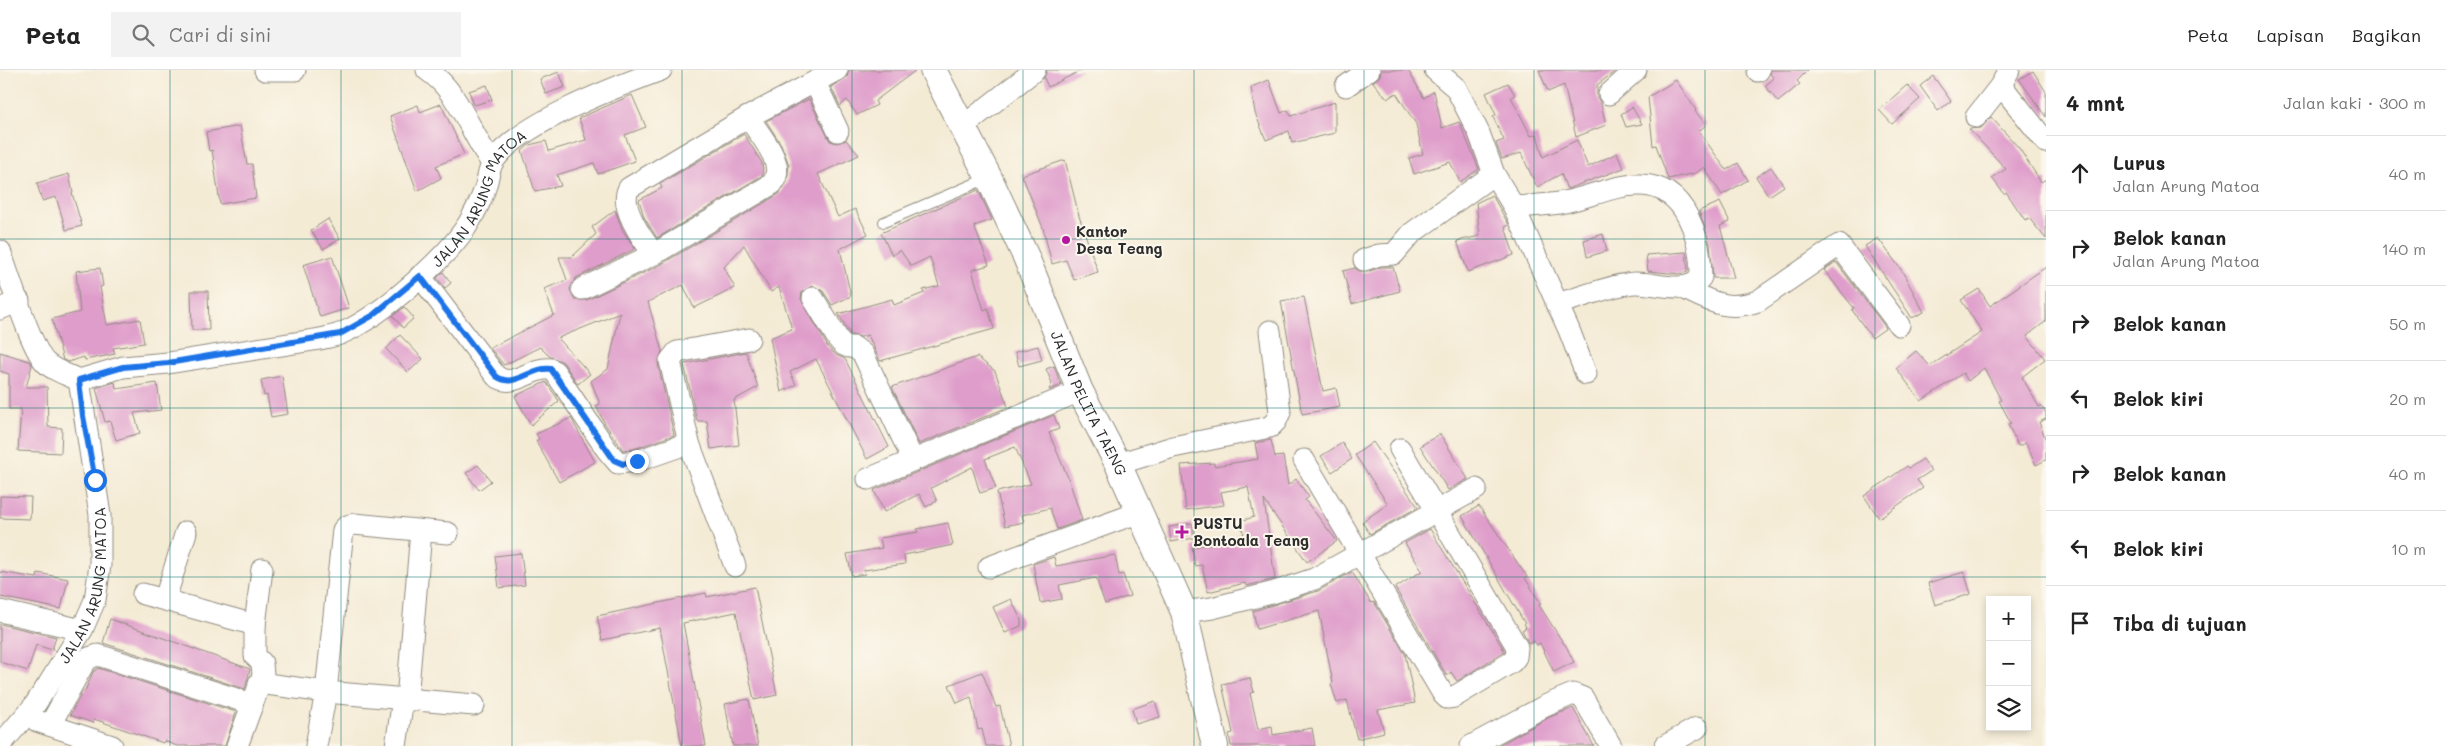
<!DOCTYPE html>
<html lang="id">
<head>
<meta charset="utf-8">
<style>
  :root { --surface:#fff; --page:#f2f2f2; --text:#222; --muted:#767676; --line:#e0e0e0 }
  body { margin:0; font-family:Mali,sans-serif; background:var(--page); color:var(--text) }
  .controls { position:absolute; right:15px; bottom:15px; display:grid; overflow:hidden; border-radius:0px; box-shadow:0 2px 8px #0003 }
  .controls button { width:45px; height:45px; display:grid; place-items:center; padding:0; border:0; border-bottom:1px solid var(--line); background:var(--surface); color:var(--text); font:25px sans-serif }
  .stop { position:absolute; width:15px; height:15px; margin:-11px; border:4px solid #1a73e8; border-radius:50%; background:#fff }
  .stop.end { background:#1a73e8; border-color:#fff; box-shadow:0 1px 5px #0008 }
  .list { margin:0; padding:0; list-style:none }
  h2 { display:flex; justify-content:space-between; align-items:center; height:65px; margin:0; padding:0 20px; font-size:21px }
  h2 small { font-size:16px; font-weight:400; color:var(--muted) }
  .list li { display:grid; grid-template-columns:32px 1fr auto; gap:15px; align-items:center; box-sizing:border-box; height:75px; padding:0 20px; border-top:1px solid var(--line) }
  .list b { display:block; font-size:19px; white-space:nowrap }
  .list p { margin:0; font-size:16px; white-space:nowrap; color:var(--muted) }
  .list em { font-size:16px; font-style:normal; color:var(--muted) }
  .icon { flex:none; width:28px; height:28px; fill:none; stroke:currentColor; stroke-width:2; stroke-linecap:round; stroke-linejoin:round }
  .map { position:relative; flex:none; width:2046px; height:676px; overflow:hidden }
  header { display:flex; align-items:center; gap:30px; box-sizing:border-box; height:70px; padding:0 25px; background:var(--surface); border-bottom:1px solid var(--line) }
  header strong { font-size:24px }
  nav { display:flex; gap:28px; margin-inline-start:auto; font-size:18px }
  .search { width:350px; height:45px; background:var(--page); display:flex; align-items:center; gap:12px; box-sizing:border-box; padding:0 18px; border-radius:0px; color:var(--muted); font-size:19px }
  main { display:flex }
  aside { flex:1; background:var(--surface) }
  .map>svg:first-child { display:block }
  .building { fill:#df9dcb }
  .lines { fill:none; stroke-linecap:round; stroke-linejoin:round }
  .service-casing { stroke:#908b80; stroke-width:12 }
  .minor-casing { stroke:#908b80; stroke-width:23 }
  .tertiary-casing { stroke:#908b80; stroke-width:28 }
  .service { stroke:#fff; stroke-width:10 }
  .minor { stroke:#fff; stroke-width:21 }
  .tertiary { stroke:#fff; stroke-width:26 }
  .route { stroke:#1a73e8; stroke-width:6 }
  .grid { fill:none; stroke:#0f766e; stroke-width:1; stroke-opacity:0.55 }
  .poi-dot { fill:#b5179e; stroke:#fbf7ec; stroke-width:2 }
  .labels { text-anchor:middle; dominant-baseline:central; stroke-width:4; stroke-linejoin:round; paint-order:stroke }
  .street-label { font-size:15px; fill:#2b2b2b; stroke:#fbf7ec }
  .poi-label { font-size:15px; font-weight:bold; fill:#2b2b2b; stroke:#fbf7ec; text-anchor:start }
</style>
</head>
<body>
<header>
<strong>Peta</strong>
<div class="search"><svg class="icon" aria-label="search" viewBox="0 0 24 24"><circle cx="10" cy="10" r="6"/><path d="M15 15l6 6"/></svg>Cari di sini</div>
<nav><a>Peta</a><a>Lapisan</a><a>Bagikan</a></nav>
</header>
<main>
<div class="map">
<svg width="2046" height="676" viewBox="0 0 2046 676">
  <rect width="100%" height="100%" fill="#fbf7ec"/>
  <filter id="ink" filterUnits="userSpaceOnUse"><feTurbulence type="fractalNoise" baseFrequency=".02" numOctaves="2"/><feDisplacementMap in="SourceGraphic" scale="10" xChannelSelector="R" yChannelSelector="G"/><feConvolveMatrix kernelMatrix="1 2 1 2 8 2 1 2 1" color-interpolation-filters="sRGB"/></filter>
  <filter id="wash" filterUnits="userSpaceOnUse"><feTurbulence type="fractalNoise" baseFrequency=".0096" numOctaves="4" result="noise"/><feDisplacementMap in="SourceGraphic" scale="20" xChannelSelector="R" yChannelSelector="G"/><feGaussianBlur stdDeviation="1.12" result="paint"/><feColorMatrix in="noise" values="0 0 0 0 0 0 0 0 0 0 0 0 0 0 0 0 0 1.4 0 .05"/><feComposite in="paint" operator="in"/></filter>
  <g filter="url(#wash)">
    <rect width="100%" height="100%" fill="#f4ebd5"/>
    <g id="blocks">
      <path class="building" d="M849,0H916L875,31L877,35L857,45L847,30L840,36L831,17L847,7Z
        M1047,0H1082L1048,17L1044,8Z
        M1381,0H1408L1424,28L1434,21L1442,58L1459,52L1479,99L1460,112L1450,92L1414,104L1409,88L1423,84L1416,54L1396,23L1387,29L1373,12L1380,6Z
        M1539,0H1617L1597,15V27L1601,34L1606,55L1576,67L1564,15L1548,22Z
        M1771,0H1808L1797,11L1800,14L1778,32L1765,16L1774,8L1770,4Z
        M2033,1L2046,22V47L2019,9Z
        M559,2L565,17L546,24L540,9Z
        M1933,6L1951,31L1938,41L1920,16Z
        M1269,10L1281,43L1288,40L1291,46L1335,32V63L1292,73L1289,61L1266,70L1255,43L1251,17Z
        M1676,10L1696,40L1695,41L1706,55L1699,61L1726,100L1738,93L1748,110L1722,125L1704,97L1696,103L1668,109L1656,75L1653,76L1648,27Z
        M1508,13L1515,25L1511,27L1531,66L1537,64L1543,87L1577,70L1588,97L1617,83L1624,98L1567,119L1561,104L1537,117L1521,83L1502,89L1496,73L1504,70L1493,47L1496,45L1486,23Z
        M487,15L492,30L474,35L469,21Z
        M1907,15L1920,29L1892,54L1879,40Z
        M632,25L646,57L625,65L635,91L598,104L594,93L557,105L561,116L535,121L522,81L529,75L546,71L549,81L586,70L579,48Z
        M809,29L830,71L837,73L846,70L859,85L818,104L838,147L855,139L868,164L840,179L851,226L832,235L823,221L812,216L802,222L801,229L828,277L836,285L845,289L889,377L867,389L816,289L790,302L796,315L781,322L770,268L792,259L779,217L771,222L744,175L724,197L735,218L694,238L683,215L648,232L662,281L658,294L674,365L634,379L623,380L605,354L596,336L600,334L591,311L608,299L620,243L558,268L590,304L578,314L563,292L549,286L540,277L504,295L490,278L554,245L544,219L567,210L559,187H572L596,164L592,157L615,140L622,159L635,179L576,208L570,219L575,230H587L660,195L779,124L787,112L789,95L781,74L766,51Z
        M441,34L464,84L436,96L441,108L417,121L390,46L418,35L420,42Z
        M1632,37L1642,54L1626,57L1621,44Z
        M1991,47L2019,78L2041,112L2046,109V169L2029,148L2025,150L2006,122L2004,124L1992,108L2006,99L1969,59L1981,58Z
        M240,56L247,94H252L256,128L220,134L212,80L209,81L206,62Z
        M744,64L762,93L763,105L657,168L644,147L639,130L662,118L660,114Z
        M1065,90L1079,146L1098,202L1074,210L1066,190L1052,194L1043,158L1022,105Z
        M1771,97L1784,116L1769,126L1756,107Z
        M69,104L73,123H72L82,156L66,160L56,127L42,131L37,113Z
        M978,120L992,150L974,156L989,195L972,200L984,240L988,238L994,259L880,291L868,265L861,267L851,265L838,244L892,229L894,235L924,223L923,220L939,216L930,187L911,196L900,180L892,185L881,163Z
        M1492,125L1509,155L1505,157L1514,185L1468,202L1457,171L1480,166L1476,133Z
        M1720,132L1730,152L1720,156L1734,208H1713L1710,174L1699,141Z
        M328,149L340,169L323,179L311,160Z
        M1603,164L1607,181L1587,187L1584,170Z
        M1878,168L1902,201L1924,242L1912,248L1865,176Z
        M1686,182L1688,202L1679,204L1648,201L1646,185Z
        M332,186L349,238L320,247L303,195Z
        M1836,192L1886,258L1872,268L1852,240L1854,238L1824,200Z
        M1381,197H1393L1400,221L1352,234L1343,201L1355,198L1361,202H1367Z
        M2046,197V251L2027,266L2045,289L2022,307L2039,337L2041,336L2046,343V349L2039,352L2046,370V390L2036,395L2026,373L2018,376L2008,354L2011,353L1999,331L2001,330L1984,298L1968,311L1963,303L1921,331L1896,298L1916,281L1930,296L1982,262L1961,230L1979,219L1990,236Z
        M100,198L103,216L100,217L107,255L140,249L144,273L113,278L115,284L85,290L84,287L68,292L63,290L52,249L80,242L76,201Z
        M443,202L451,213L445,218L437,208Z
        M191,221H208L209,260H192Z
        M1304,227L1323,321L1336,318L1340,337L1302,344L1281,231Z
        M404,237L414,248L403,258L393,246Z
        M400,265L423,289L408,302L386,279Z
        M1038,276L1042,290L1019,296L1015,282Z
        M0,282L29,291L32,295L26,317H47L48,357L62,358L61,383L18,381L21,339H9V304L0,301Z
        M746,282L758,317L734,330L739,375L711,379L707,351H697L684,294Z
        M977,287L995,301L1008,337L919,374L892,317Z
        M1054,296L1061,315L1049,320L1052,313L1046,299Z
        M282,306L288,344L271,347L267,325L264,326L261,310Z
        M115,312L116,319L157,313L161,340L134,343L140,363L116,370L110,351L105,352L96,318Z
        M546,312L559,331L531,355L515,326Z
        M1054,345L1059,359L1049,363L1069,410L1082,450L1057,459L1050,438L1022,445L1024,452L1005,456L997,422L1031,414L1015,377L985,389L996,418L980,423L972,397L931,418L937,431L926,437L919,424L884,442L874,420Z
        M571,348L595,392L559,412L536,371L539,369L536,364Z
        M1440,364L1468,409L1448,420L1420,376Z
        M1271,370L1275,387L1283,386L1288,415L1296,409L1309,427L1305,430L1337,471L1307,492L1264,430L1275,509L1246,516L1245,513L1208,522L1202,495L1195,496L1192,477L1241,469L1240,465H1244L1240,451L1254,447L1248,417L1221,422L1224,435L1186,440L1181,395L1214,393V396L1258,389L1255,373Z
        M1373,372L1418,437L1370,464L1362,452L1388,434L1355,385Z
        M1342,373L1352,389L1332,402L1321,386Z
        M1923,389L1931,401L1917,410L1923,418L1879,448L1864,426L1907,396L1909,398Z
        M478,395L491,411L479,420L466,403Z
        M0,426L31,427L30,449L0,448Z
        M1479,436L1527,507L1525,508L1541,534L1539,535L1564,574H1565L1574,592L1554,602L1540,573L1537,575L1534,571L1529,574L1522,560L1526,558L1524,552L1462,446Z
        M948,453L953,475L904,485L905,494L864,500L865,504L852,506L847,484L882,478L880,468L918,462L917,459Z
        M1192,453L1195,468L1171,472L1169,457Z
        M1430,459L1504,580V582L1457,611L1451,602L1447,606L1395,518L1422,501L1405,473Z
        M521,483L525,515L499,518L495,486Z
        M1115,485L1119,505L1123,504L1130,526L1105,534L1096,508L1059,515L1062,529L1040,533L1033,494L1054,487L1056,496Z
        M0,502L37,508L38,503L68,509L61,539L0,527Z
        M1352,502L1371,533L1374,532L1405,584L1415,633L1378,640L1384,662L1357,669L1347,630L1337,633L1331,614L1333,613L1319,541L1257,559L1253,541L1318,521Z
        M1964,502L1971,524L1935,535L1928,513Z
        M755,517L777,625L754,630L736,542L683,553L706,676H682L660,558L602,570L597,546L706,523L707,527Z
        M1011,529L1021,550V556L1005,563L993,537Z
        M110,549L250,599L245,619L103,573Z
        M0,554L56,567L52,580L36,575L28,601L0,592Z
        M98,598L236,642L225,676H177L164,671L163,673L94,649L93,653L70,645L83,621H85L93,602Z
        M982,602L996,637L1000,636L1009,676H986L982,659L978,660L971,627L957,633L949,615Z
        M1250,608L1254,622L1250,623L1258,659L1272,656L1273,665L1312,658L1315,676H1231L1229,664L1233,663L1222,614Z
        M749,629L758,676H733L725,634Z
        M1155,631L1160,647L1136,654L1132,639Z
        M1573,638L1594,676H1497L1550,647Z"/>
    </g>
  </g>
  <g filter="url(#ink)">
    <use href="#blocks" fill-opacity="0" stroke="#908b80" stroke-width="1"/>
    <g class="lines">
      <defs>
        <path id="service" d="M884,152L988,108"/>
        <g id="minor">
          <path d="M265,0H295"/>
          <path d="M427,0C459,21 470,63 492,93"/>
          <path d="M1435,0L1456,18L1479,63L1494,104L1514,137L1569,260L1586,304"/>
          <path d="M2009,0L2001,15L2046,72"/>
          <path d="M1758,1L1759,0"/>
          <path d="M815,12L838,61"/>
          <path d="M1346,16L1369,0"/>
          <path d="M1609,24L1636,0"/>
          <path d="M1976,47L2001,15"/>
          <path d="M962,57L1035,0"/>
          <path d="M1514,137C1529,136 1544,135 1559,133C1586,129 1614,114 1641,115C1687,116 1701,170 1701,207C1688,226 1654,212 1635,213C1613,214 1578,229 1556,234"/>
          <path d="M0,181C9,205 30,276 45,292C54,301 68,305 79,310"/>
          <path d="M654,184C643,170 618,136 629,118L748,47"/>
          <path d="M1364,190L1379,185L1394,184L1412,163L1494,104"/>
          <path d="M420,206L496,306C514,320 531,296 551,299L555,302L607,380L618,393L637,391L689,373"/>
          <path d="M1681,217C1710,231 1725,242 1758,231L1839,175L1899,255"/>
          <path d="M582,219L654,184L772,114C788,95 759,64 748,47L837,0"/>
          <path d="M813,228L838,269C843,275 846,278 854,277L863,284L913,390"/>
          <path d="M0,239L19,231"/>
          <path d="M1304,390L1443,624L1447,628L1454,627L1512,592L1516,587L1517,577L1400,379"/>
          <path d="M1118,394L1173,377L1270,357L1276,351L1280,342L1270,261"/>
          <path d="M868,409L1080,321"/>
          <path d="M735,496L689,373L670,291L677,282L749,269"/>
          <path d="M989,497L1140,442"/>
          <path d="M143,524L255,555"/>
          <path d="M165,529L186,462"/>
          <path d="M0,541L82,560"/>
          <path d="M1184,542L1212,538L1275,522L1314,509L1476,419"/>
          <path d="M259,613L326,622L474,635"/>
          <path d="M407,630L421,461"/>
          <path d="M37,651L112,676"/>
          <path d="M50,655L83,595L89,588L98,585L252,634"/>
          <path id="s1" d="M0,675L34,636L48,615L82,560L95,530L100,495V445L79,310L123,297L168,293L320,269C328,267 336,266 342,263C380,247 452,184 471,149C476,140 481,130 484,121C488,112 488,100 493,92C517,54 618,16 661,0"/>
          <path d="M237,676L263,605L262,593L255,586V555L262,499"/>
          <path d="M316,676L326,622L343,460L347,456L354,454L448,463"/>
          <path d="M396,676L403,629"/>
          <path d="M1471,676L1545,636L1573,624L1583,628L1611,676"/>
          <path d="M1665,676L1697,658"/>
        </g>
        <g id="tertiary">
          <path id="s2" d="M933,0L989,108L1026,187L1080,321L1118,394L1184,542L1215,676"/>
        </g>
      </defs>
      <use href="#service" class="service-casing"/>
      <use href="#minor" class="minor-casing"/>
      <use href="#tertiary" class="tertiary-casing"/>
      <use href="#service" class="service"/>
      <use href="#minor" class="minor"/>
      <use href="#tertiary" class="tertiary"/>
    </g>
  </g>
  <g class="lines" filter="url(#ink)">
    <path class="route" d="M95,410L83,346L79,310L123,297L168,293L340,264L372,246L420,206L496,306C514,320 531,296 551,299L614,390L623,394L637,391"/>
  </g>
  <path class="grid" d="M170,0V676M341,0V676M512,0V676M682,0V676M852,0V676M1023,0V676M1194,0V676M1364,0V676M1534,0V676M1705,0V676M1875,0V676M0,169H2046M0,338H2046M0,507H2046"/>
  <g class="poi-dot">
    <circle cx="1066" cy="170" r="5"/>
    <path d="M1179.5 454.5h5v5h5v5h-5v5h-5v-5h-5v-5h5z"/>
  </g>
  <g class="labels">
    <g class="street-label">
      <text stroke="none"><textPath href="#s1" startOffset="861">JALAN ARUNG MATOA</textPath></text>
      <text stroke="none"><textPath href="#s2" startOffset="368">JALAN PELITA TAENG</textPath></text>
      <text stroke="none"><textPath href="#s1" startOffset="186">JALAN ARUNG MATOA</textPath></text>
    </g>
    <g class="poi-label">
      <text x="1076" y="161">Kantor<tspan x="1076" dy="17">Desa Teang</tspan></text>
      <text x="1193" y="453">PUSTU<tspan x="1193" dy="17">Bontoala Teang</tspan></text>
    </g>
  </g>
</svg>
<div class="controls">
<button>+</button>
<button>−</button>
<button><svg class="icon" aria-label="layers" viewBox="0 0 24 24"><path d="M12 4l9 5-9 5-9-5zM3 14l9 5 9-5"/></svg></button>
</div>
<div class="stop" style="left:95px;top:410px"></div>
<div class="stop end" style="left:637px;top:391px"></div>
</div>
<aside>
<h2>4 mnt<small>Jalan kaki · 300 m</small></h2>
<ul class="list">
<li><svg class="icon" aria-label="ahead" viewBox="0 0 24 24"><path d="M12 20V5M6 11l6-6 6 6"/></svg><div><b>Lurus</b><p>Jalan Arung Matoa</p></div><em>40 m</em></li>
<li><svg class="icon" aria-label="right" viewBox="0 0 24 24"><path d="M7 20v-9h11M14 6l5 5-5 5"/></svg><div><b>Belok kanan</b><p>Jalan Arung Matoa</p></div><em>140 m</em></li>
<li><svg class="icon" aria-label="right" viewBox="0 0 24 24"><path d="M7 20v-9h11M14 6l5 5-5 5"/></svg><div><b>Belok kanan</b></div><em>50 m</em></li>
<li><svg class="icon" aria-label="left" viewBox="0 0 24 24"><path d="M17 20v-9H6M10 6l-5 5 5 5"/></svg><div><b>Belok kiri</b></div><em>20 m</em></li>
<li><svg class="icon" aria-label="right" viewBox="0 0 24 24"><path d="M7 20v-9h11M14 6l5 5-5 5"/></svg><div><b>Belok kanan</b></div><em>40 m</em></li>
<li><svg class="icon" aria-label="left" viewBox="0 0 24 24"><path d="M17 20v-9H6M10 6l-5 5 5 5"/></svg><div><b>Belok kiri</b></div><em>10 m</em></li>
<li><svg class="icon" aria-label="arrive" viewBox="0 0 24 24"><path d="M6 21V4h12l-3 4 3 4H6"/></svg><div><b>Tiba di tujuan</b></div></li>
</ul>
</aside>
</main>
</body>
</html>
